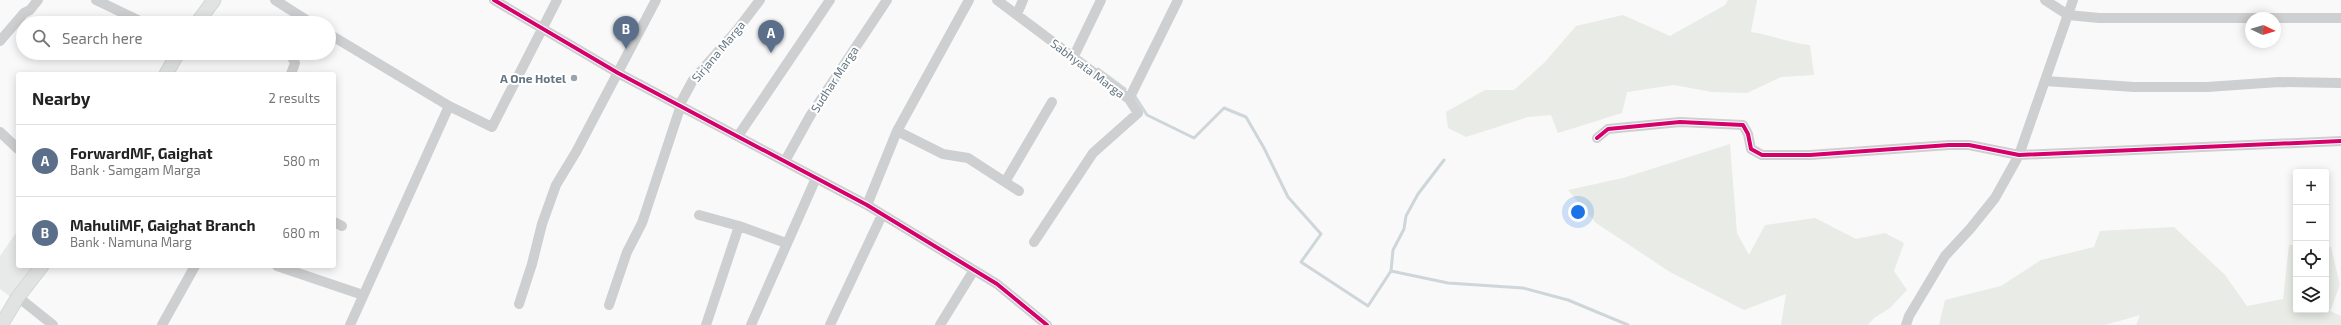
<!DOCTYPE html>
<html lang="en">
<head>
<meta charset="utf-8">
<style>
  :root { --surface:#fff; --page:#f6f6f6; --text:#222; --muted:#767676; --line:#e0e0e0; --accent:#585c60 }
  body { margin:0; font-family:"Exo 2",sans-serif; background:var(--page); color:var(--text) }
  .controls { position:absolute; right:12px; bottom:12px; display:grid; overflow:hidden; border-radius:4px; box-shadow:0 2px 10px #0003 }
  .controls button { width:36px; height:36px; display:grid; place-items:center; padding:0; border:0; border-bottom:1px solid var(--line); background:var(--surface); color:var(--text); font:20px sans-serif }
  .compass { position:absolute; left:2245px; top:12px; width:36px; height:36px; border-radius:50%; background:var(--surface); box-shadow:0 2px 10px #0003; rotate:94deg }
  .you { position:absolute; left:1578px; top:212px; width:14px; height:14px; margin:-10px; border:3px solid #fff; border-radius:50%; background:#1a73e8; box-shadow:0 0 0 6px #1a73e833 }
  .badge { display:grid; place-items:center; width:26px; height:26px; border-radius:50%; background:var(--accent); color:#fff; font-size:13px; font-weight:700 }
  .pin { position:absolute; translate:-50% -33px; filter:drop-shadow(0 1px 2px #0008) }
  .pin::after { content:''; position:absolute; top:21px; width:14px; height:12px; background:inherit; clip-path:polygon(0 0,100% 0,50% 100%) }
  .list { margin:0; padding:0; list-style:none }
  h2 { display:flex; justify-content:space-between; align-items:center; height:52px; margin:0; padding:0 16px; font-size:17px }
  h2 small { font-size:13px; font-weight:400; color:var(--muted) }
  .list li { display:grid; grid-template-columns:26px 1fr auto; gap:12px; align-items:center; box-sizing:border-box; height:72px; padding:0 16px; border-top:1px solid var(--line) }
  .list b { display:block; font-size:15px; white-space:nowrap }
  .list p { margin:0; font-size:13px; white-space:nowrap; color:var(--muted) }
  .list em { font-size:13px; font-style:normal; color:var(--muted) }
  .icon { flex:none; width:22px; height:22px; fill:none; stroke:currentColor; stroke-width:2; stroke-linecap:round; stroke-linejoin:round }
  .map { position:relative; flex:none; width:2341px; height:325px; overflow:hidden }
  .search { position:absolute; background:var(--surface); box-shadow:0 2px 10px #0003; left:16px; top:16px; width:320px; height:44px; display:flex; align-items:center; gap:10px; box-sizing:border-box; padding:0 14px; border-radius:22px; color:var(--muted); font-size:15px }
  .panel { position:absolute; background:var(--surface); box-shadow:0 2px 10px #0003; left:16px; top:72px; width:320px; height:196px; border-radius:4px }
  .map>svg:first-child { display:block }
  .built { fill:#e8e9e9 }
  .green { fill:#e8ebe6 }
  .lines { fill:none; stroke-linecap:round; stroke-linejoin:round }
  .stream { stroke:#ced6d9; stroke-width:3 }
  .major-casing { stroke:#d5d6d7; stroke-width:15 }
  .minor { stroke:#cecfd0; stroke-width:10 }
  .major { stroke:#e1e2e2; stroke-width:13 }
  .cycleway-casing { stroke:#fff; stroke-width:6 }
  .cycleway { stroke:#d6006c; stroke-width:4 }
  .poi-dot { fill:#99a4ac; stroke:#fff; stroke-width:1.5 }
  .labels { text-anchor:middle; dominant-baseline:central; stroke-width:4; stroke-linejoin:round; paint-order:stroke }
  .street-label { font-size:12px; fill:#657683; stroke:#fff }
  .poi-label { font-size:12px; font-weight:bold; fill:#657683; stroke:#fff; text-anchor:end }
</style>
</head>
<body>
<div class="map">
<svg width="2341" height="325" viewBox="0 0 2341 325">
  <rect width="100%" height="100%" fill="#f9f9f9"/>
  <path class="built" d="M18,230V266H36L12,298L0,289V256Z"/>
  <path class="green" d="M1728,0H1757L1751,32C1772,35 1789,43 1810,45L1814,75L1781,77L1747,93L1712,92L1674,85L1627,92L1622,113L1558,133L1551,115L1528,117L1466,137L1448,128L1446,112L1485,90H1514L1545,62L1576,26L1623,15L1670,36L1725,5Z
    M1730,144L1737,233L1749,255L1765,225L1815,218L1856,239L1885,233L1904,243L1894,271L1907,290L1890,308L1874,318L1868,325H1781L1786,294L1744,310L1670,272L1596,223L1568,190L1623,178Z
    M2174,227L2225,275L2247,306L2283,299L2289,245H2296V310H2326V247H2331L2340,285L2330,311L2341,316V325H2136L2140,315L2105,325H1939L1945,300L2001,286L2041,260L2094,247L2100,231Z"/>
  <g class="lines">
    <path class="stream" d="M1098,69L1125,89
      M1134,95L1147,115L1194,138L1224,108L1246,117L1264,148L1288,197L1321,234L1301,262L1368,306L1391,271L1448,283L1523,288L1568,300L1628,325
      M1391,271L1393,250L1404,229L1406,216L1418,194L1444,160"/>
    <defs>
      <path id="major" d="M197,23L214,0
        M166,74L178,53
        M1,325L18,297L42,266"/>
    </defs>
    <use href="#major" class="major-casing"/>
    <path class="minor" d="M96,0L144,23
      M275,0L311,23
      M494,0L618,73L867,205L997,284L1047,325
      M997,0L1129,99L1178,0
      M2045,0L2068,15L2099,18H2341
      M1017,14L1023,0
      M329,34L449,106L492,127L557,0
      M0,41L24,13L30,10L38,0
      M290,53L295,63L291,74
      M1073,58L1101,0
      M2045,81L2134,87H2207L2279,82L2341,83
      M680,104L693,80L737,30L760,0
      M897,131L943,154L968,158L1019,191
      M0,132L18,149
      M738,136L830,0
      M1597,138L1608,129L1680,122L1743,125L1748,134L1751,149L1762,155H1810L1949,145H1969L2019,155L2341,141
      M785,161L810,116L887,0
      M1005,182L1052,102
      M867,205L897,131L969,0
      M699,215L739,226L786,243
      M334,222L342,226
      M1034,242L1093,153L1138,113L1129,99
      M277,266L363,295
      M18,297L53,325
      M519,304L532,264L542,224L556,185L576,152L656,0
      M609,305L627,252L642,223L681,105
      M162,325L195,266
      M350,325L449,106
      M706,325L739,226
      M751,325L816,178
      M830,325L882,215
      M940,325L974,270
      M1906,325L1909,316L1945,256L1970,229L1995,198L2019,155L2073,0"/>
    <use href="#major" class="major"/>
    <defs>
      <path id="cycleway" d="M494,0L618,73L867,205L997,284L1047,325
        M1597,138L1608,129L1680,122L1743,125L1748,134L1751,149L1762,155H1810L1949,145H1969L2019,155L2341,141"/>
    </defs>
    <use href="#cycleway" class="cycleway-casing"/>
    <use href="#cycleway" class="cycleway"/>
  </g>
  <circle class="poi-dot" cx="574" cy="78" r="4"/>
  <g class="labels">
    <g class="street-label">
      <text transform="translate(718 51) rotate(-50)">Sirjana Marga</text>
      <text transform="translate(1088 68) rotate(37)">Sabhyata Marga</text>
      <text transform="translate(834 79) rotate(-57)">Sudhar Marga</text>
    </g>
    <g class="poi-label">
      <text x="566" y="78">A One Hotel</text>
    </g>
  </g>
</svg>
<div class="controls">
<button>+</button>
<button>−</button>
<button><svg class="icon" aria-label="locate" viewBox="0 0 24 24"><circle cx="12" cy="12" r="6"/><path d="M12 2v4M12 18v4M2 12h4M18 12h4"/></svg></button>
<button><svg class="icon" aria-label="layers" viewBox="0 0 24 24"><path d="M12 4l9 5-9 5-9-5zM3 14l9 5 9-5"/></svg></button>
</div>
<svg class="compass" viewBox="-18 -18 36 36"><path d="M0-13l5 13h-10z" fill="#e53935"/><path d="M0 13l5-13h-10z" fill="#767676"/></svg>
<div class="you"></div>
<div class="pin badge" style="left:771px;top:53px;background:#5c6f8a">A</div>
<div class="pin badge" style="left:626px;top:49px;background:#5c6f8a">B</div>
<div class="search"><svg class="icon" aria-label="search" viewBox="0 0 24 24"><circle cx="10" cy="10" r="6"/><path d="M15 15l6 6"/></svg>Search here</div>
<section class="panel">
<h2>Nearby<small>2 results</small></h2>
<ul class="list">
<li><span class="badge" style="background:#5c6f8a">A</span><div><b>ForwardMF, Gaighat</b><p>Bank · Samgam Marga</p></div><em>580 m</em></li>
<li><span class="badge" style="background:#5c6f8a">B</span><div><b>MahuliMF, Gaighat Branch</b><p>Bank · Namuna Marg</p></div><em>680 m</em></li>
</ul>
</section>
</div>
</body>
</html>
